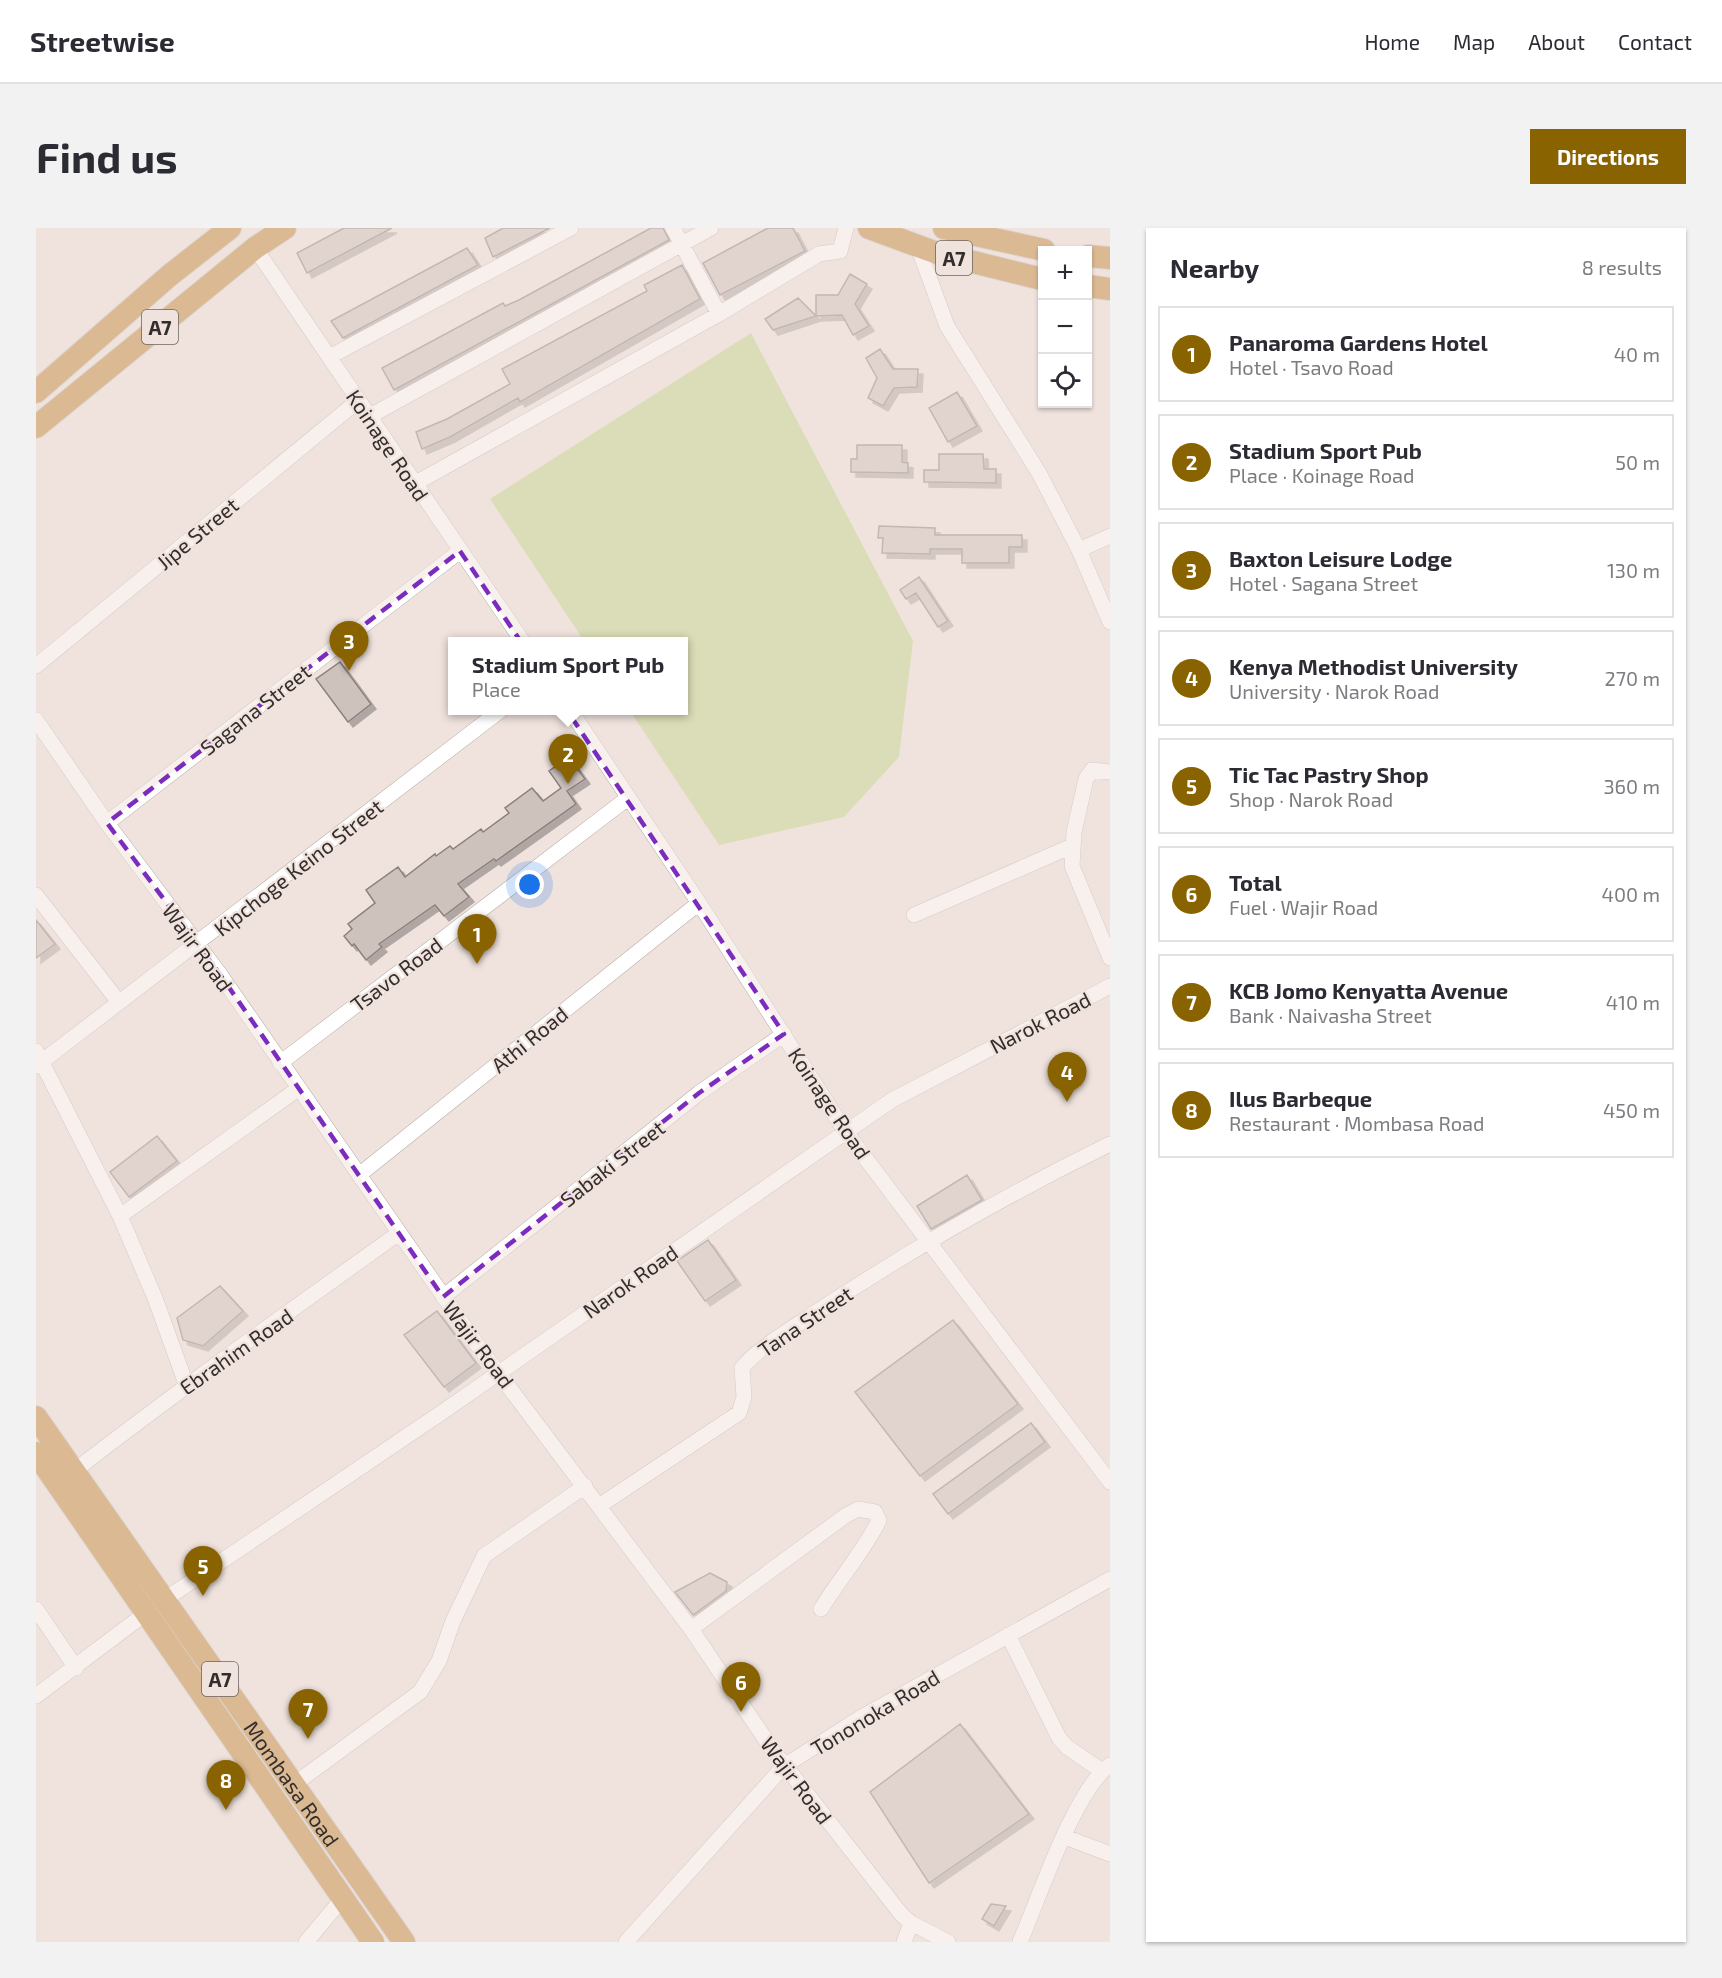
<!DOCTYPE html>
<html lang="en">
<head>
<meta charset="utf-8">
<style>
  :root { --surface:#fff; --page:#f2f2f3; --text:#2b2b33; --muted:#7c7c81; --line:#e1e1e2; --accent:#896300 }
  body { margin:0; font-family:"Exo 2",sans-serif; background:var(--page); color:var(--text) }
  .controls { position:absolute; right:18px; top:18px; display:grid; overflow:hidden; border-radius:0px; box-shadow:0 2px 4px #0004 }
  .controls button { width:54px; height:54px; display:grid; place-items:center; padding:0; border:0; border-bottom:2px solid var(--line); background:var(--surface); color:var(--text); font:30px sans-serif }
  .you { position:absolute; left:494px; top:657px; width:21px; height:21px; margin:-15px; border:4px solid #fff; border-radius:50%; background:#1a73e8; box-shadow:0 0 0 9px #1a73e833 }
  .badge { display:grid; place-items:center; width:39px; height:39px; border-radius:50%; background:var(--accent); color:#fff; font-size:20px; font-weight:700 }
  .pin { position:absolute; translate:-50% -50px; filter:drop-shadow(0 2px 3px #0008) }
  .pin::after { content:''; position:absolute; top:32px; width:21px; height:18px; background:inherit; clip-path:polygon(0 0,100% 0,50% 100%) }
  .popup { position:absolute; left:412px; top:409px; width:240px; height:78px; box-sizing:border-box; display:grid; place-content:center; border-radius:0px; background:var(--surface); filter:drop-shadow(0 2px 4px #0005); font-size:20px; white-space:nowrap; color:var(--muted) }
  .popup b { font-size:22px; color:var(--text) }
  .popup::after { content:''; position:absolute; left:50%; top:100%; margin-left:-12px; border:12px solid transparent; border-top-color:var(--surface) }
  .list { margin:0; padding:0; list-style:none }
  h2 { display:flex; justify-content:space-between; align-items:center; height:78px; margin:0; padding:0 24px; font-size:26px }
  h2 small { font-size:20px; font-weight:400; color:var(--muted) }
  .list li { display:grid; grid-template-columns:39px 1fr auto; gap:18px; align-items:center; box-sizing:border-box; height:96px; margin:0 12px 12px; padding:0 12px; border:2px solid var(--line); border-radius:0px }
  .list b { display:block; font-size:22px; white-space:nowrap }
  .list p { margin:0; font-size:20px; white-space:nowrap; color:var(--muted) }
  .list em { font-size:20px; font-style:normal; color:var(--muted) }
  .icon { flex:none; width:33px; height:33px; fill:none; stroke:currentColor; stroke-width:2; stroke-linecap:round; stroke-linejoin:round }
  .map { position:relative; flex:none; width:1074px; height:1714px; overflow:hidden; border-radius:0px }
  header { display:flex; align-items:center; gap:36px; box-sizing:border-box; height:84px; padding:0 30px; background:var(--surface); border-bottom:2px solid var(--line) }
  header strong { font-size:28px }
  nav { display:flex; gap:33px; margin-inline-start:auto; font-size:21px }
  .intro { display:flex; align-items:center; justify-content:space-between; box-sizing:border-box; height:144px; padding:0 36px }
  h1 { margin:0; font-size:42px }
  .button { padding:15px 27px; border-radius:0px; background:var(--accent); color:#fff; font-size:21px; font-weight:700 }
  main { display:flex; gap:36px; padding:0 36px }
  aside { flex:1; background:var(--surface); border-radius:0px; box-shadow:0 2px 4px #0004 }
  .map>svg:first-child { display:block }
  .green { fill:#c0d589 }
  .building { fill:#cec2bd; stroke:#8b807b; stroke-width:1.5; filter:url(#shadow) }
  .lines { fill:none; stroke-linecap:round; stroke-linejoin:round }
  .minor-casing { stroke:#b7aba6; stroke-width:16 }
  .highway-casing { stroke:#c6c4c4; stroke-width:24 }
  .minor { stroke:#fff; stroke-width:15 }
  .highway { stroke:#c08639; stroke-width:22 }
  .marked { fill:none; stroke:#7b2cbf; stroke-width:4.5; stroke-dasharray:12 8; stroke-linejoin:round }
  .labels { text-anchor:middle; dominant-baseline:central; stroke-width:4.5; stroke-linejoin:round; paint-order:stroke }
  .shield { fill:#f0e3de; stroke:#6c6461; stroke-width:1.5 }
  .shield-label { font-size:20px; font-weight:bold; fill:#332e2c }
  .street-label { font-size:21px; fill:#332e2c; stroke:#f0e3de }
</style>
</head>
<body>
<header>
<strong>Streetwise</strong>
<nav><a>Home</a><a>Map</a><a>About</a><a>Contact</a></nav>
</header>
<div class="intro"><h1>Find us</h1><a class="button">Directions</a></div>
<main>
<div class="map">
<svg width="1074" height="1714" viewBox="0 0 1074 1714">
  <defs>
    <filter id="shadow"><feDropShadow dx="5" dy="5" stdDeviation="0" flood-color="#0004"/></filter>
  </defs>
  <rect width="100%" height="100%" fill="#f0e3de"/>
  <path class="green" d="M715,105L877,413L863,529L808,589L683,617L594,483L648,482V414L548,413L454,271Z"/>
  <path class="building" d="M308,0H356L271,45L261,25Z
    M467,0H514L457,29L449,10Z
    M615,0H627L633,12L358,162L346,140L467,75L469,78L483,72Z
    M732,0H757L769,23L684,67L667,35Z
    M431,20L442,37L307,110L295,93Z
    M646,37L664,71L484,174L482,170L414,209L386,221L380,204L411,191L474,156L466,141L611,63L608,57Z
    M814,46L831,56L819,76L833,98L817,107L806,87L780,88V67H802Z
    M762,70L780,88L737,102L729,91Z
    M844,121L857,141H882L881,159L858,160L847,178L832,170L841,150L830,130Z
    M921,164L941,198L912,214L893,180Z
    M821,217H866V234L872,235V245L815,244V231H821Z
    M903,226H947L948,241H960V255L888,254V242H903Z
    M843,298L899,300V307H986V319H973V335H926V321H894V326L846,325L847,310H842Z
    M883,349L912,393L902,399L880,365L870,371L864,362Z
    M304,434L335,476L312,494L280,451Z
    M533,529L549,551L531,563L540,576L460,633L458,631L422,656L433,669L408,688L399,677L343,716L346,719L330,732L318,716L316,718L308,708L316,701L312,696L339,675L330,662L362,639L369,649L399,626L400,628L414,618L417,621L445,601L447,604L473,585L469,580L496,560L507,573L525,560L513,543Z
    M0,692L19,716L0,730Z
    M121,908L141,933L93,969L74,944Z
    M931,947L946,972L895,1001L881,978Z
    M672,1012L700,1052L669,1073L641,1033Z
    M184,1058L207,1083L167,1118L147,1112L141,1090Z
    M401,1083L440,1135L408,1159L368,1107Z
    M917,1092L982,1176L884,1248L819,1164Z
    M995,1195L1009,1214L912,1286L897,1266Z
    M674,1345L691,1354L690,1363L657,1387L639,1364Z
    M924,1496L993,1586L893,1655L834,1564Z
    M955,1676L970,1678L958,1698L946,1691Z"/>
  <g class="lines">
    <defs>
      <path id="minor" d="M637,0L683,86
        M882,19L911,98L1003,245L1043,322L1074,308
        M219,20L487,414
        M293,129L535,0
        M334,188L675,0
        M378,256L683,86L783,26L804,23L810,0
        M1043,322L1074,394
        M0,438L323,172
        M534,482L663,675L809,903L1074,1254
        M0,492L71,595L183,745L442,1118L655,1401L736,1521L865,1686L875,1695L912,1714
        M1074,544L1056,542L1050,551L1038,604L1036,638L1074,730
        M71,595L424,323
        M0,667L82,773
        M878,687L1036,618
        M0,823L84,988L119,1070L150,1156
        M244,835L592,570
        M0,838L465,482
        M323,947L663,675
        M84,988L262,861
        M407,1069L663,865L748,806
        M38,1243C144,1161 254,1083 363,1005
        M563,1278L703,1185L708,1169L706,1140C719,1122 760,1098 779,1085C874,1022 972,966 1074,916
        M128,1372L405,1185L856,872L1074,758
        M0,1381L40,1440
        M655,1401L809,1288L822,1281L839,1284L843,1292C829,1322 803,1351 785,1381
        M972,1407L1023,1510L1031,1519L1066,1543
        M0,1468L110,1385
        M257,1557L384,1464L403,1433L417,1393L448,1328L549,1258
        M1029,1609L1074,1626
        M270,1714L307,1670
        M590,1714L748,1538L824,1490L1074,1351
        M868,1714L875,1695
        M984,1714C1002,1672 1039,1561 1074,1537"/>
      <g id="highway">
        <path d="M833,0L901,25L1006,51"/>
        <path d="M908,0L1008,22"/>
        <path d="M1052,28L1074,30"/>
        <path d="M1052,58L1074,61"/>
        <path d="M0,164L134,47L194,0"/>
        <path d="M0,199L219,20L249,0"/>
        <path id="s1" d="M0,1189L368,1714"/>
        <path d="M0,1225L337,1714"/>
      </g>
    </defs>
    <use href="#minor" class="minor-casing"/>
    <use href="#highway" class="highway-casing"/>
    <use href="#minor" class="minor"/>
    <use href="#highway" class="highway"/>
  </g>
  <path d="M0 0H1074V1714H0ZM424,323L748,806L663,865L407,1069L183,745L71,595Z" fill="#f0e3de" fill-opacity=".55" fill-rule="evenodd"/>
  <path class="marked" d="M424,323L748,806L663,865L407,1069L183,745L71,595Z"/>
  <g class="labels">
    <g class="shield">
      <rect x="900" y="13" width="36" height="34" rx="4.5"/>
      <rect x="106" y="82" width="36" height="34" rx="4.5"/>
      <rect x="166" y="1434" width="36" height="34" rx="4.5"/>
    </g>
    <g class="shield-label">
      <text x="918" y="30">A7</text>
      <text x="124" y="99">A7</text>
      <text x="184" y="1451">A7</text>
    </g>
    <g class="street-label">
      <text transform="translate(352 217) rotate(56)">Koinage Road</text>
      <text transform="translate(161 305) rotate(-40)">Jipe Street</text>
      <text transform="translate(219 481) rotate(-38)">Sagana Street</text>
      <text transform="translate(262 639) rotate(-38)">Kipchoge Keino Street</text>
      <text transform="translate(162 719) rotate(54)">Wajir Road</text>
      <text transform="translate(360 746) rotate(-37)">Tsavo Road</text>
      <text transform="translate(1004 794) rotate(-27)">Narok Road</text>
      <text transform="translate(493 811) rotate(-39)">Athi Road</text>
      <text transform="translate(794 875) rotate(56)">Koinage Road</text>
      <text transform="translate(576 935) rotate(-38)">Sabaki Street</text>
      <text transform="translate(594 1053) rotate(-35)">Narok Road</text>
      <text transform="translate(769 1093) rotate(-34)">Tana Street</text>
      <text transform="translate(443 1116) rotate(53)">Wajir Road</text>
      <text transform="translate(200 1123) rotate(-35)">Ebrahim Road</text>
      <text transform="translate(839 1484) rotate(-31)">Tononoka Road</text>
      <text transform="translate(761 1552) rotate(53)">Wajir Road</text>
      <text stroke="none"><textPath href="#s1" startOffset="447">Mombasa Road</textPath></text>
    </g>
  </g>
</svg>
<div class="controls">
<button>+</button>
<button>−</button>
<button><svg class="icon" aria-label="locate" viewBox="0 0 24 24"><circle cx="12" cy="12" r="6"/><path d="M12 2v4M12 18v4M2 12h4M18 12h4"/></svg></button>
</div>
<div class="you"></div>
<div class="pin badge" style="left:441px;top:736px">1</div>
<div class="pin badge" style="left:532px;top:556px">2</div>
<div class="popup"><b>Stadium Sport Pub</b>Place</div>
<div class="pin badge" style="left:313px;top:443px">3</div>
<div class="pin badge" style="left:1031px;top:874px">4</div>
<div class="pin badge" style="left:167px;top:1368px">5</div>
<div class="pin badge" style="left:705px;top:1484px">6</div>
<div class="pin badge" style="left:272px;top:1511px">7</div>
<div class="pin badge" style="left:190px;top:1582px">8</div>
</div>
<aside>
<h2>Nearby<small>8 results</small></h2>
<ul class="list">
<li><span class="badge">1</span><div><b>Panaroma Gardens Hotel</b><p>Hotel · Tsavo Road</p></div><em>40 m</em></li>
<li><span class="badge">2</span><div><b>Stadium Sport Pub</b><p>Place · Koinage Road</p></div><em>50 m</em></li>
<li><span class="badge">3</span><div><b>Baxton Leisure Lodge</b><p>Hotel · Sagana Street</p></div><em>130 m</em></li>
<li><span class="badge">4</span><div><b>Kenya Methodist University</b><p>University · Narok Road</p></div><em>270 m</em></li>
<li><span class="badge">5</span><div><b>Tic Tac Pastry Shop</b><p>Shop · Narok Road</p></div><em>360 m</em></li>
<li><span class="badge">6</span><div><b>Total</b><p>Fuel · Wajir Road</p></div><em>400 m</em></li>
<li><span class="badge">7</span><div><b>KCB Jomo Kenyatta Avenue</b><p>Bank · Naivasha Street</p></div><em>410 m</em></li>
<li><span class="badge">8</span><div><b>Ilus Barbeque</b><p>Restaurant · Mombasa Road</p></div><em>450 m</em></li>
</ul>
</aside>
</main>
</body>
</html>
